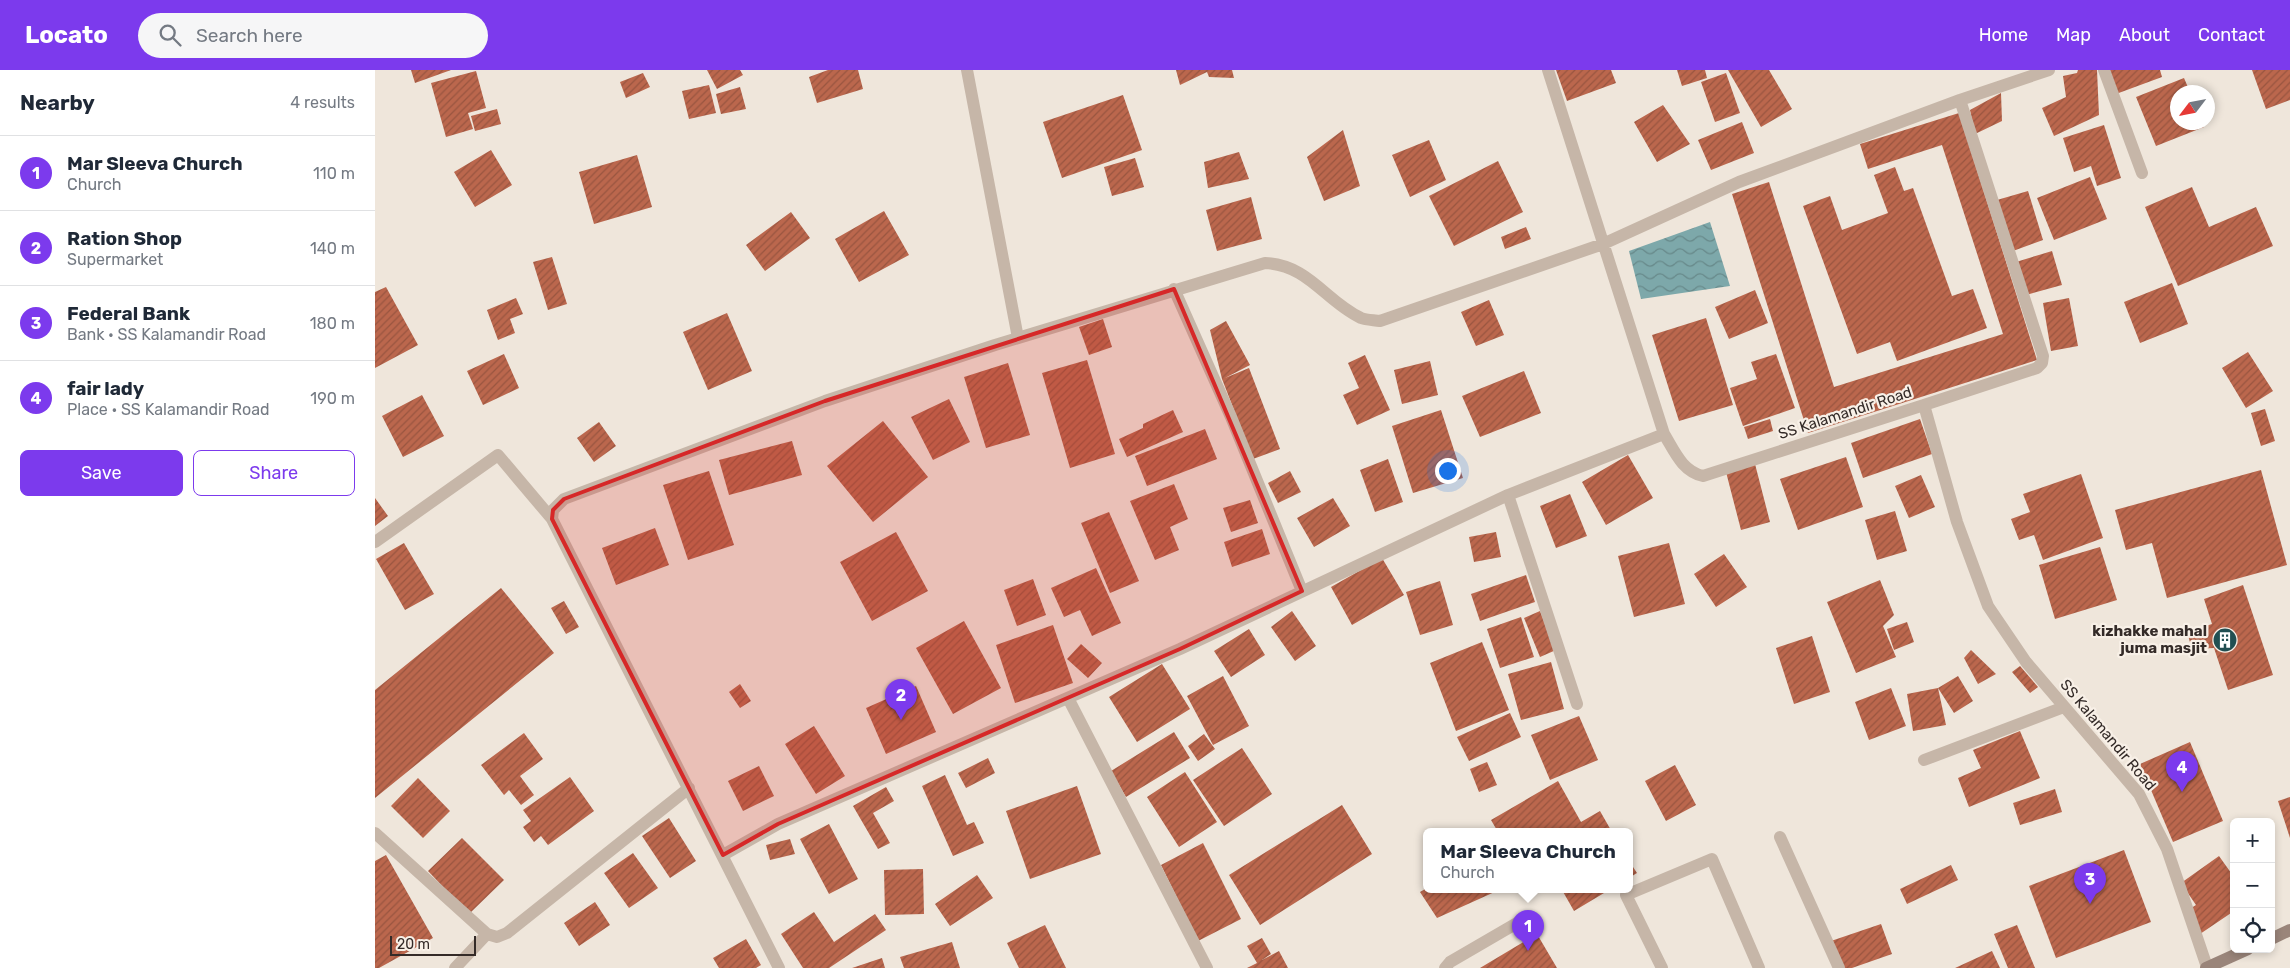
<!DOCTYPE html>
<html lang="en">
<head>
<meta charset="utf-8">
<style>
  :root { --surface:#fff; --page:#f6f6f7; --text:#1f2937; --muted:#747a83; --line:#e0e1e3; --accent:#7c3aed }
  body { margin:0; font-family:Rubik,sans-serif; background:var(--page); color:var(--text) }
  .controls { position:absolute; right:15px; bottom:15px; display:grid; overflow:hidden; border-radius:8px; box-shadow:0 2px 8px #0003 }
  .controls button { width:45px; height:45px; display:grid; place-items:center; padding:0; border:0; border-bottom:1px solid var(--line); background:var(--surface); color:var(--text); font:25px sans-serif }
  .compass { position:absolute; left:1795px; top:15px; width:45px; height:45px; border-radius:50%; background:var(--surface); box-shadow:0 2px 8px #0003; rotate:238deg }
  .scale { position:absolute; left:15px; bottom:12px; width:86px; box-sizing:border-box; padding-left:5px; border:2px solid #342b28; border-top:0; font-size:14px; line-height:18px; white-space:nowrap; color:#342b28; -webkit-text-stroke:4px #f8f0e7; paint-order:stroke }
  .you { position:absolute; left:1072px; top:400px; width:18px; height:18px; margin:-12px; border:4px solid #fff; border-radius:50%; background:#1a73e8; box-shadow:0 0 0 8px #1a73e833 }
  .badge { display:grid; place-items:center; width:32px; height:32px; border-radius:50%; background:var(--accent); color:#fff; font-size:16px; font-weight:700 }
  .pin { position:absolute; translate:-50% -41px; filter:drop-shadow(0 1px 2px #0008) }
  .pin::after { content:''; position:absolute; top:26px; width:18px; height:15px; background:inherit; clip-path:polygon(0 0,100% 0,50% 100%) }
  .popup { position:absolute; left:1048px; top:758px; width:210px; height:65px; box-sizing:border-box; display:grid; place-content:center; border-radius:8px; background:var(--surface); filter:drop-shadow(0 1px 4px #0005); font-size:16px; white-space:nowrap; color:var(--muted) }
  .popup b { font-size:19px; color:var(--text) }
  .popup::after { content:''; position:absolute; left:50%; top:100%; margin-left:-10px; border:10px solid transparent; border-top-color:var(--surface) }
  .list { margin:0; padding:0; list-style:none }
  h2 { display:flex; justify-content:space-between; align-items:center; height:65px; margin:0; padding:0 20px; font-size:21px }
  h2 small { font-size:16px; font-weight:400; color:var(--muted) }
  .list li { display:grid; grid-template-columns:32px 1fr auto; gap:15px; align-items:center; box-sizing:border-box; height:75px; padding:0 20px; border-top:1px solid var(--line) }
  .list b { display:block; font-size:19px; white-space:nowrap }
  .list p { margin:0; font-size:16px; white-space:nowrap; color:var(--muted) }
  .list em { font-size:16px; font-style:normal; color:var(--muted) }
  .actions { display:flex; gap:10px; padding:15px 20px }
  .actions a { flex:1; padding:11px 0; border:1px solid var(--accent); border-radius:8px; text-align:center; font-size:18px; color:var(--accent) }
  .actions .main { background:var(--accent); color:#fff }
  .icon { flex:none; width:28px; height:28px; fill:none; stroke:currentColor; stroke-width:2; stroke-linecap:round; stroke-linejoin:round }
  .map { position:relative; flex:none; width:1915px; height:898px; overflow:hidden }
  header { display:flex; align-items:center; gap:30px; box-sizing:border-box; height:70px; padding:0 25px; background:var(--accent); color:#fff }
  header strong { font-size:24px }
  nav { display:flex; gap:28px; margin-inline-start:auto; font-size:18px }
  .search { width:350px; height:45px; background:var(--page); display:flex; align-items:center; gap:12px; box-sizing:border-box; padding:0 18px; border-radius:28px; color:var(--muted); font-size:19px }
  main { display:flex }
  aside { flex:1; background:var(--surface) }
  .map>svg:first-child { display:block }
  .water { fill:url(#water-waves) }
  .building { fill:url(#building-hatch) }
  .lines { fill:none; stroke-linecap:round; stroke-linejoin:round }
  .service { stroke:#c6b6a8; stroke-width:12 }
  .minor { stroke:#c6b6a8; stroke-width:12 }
  .secondary { stroke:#9a857a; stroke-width:12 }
  .marked { fill:#d62828; fill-opacity:0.2; stroke:#d62828; stroke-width:4; stroke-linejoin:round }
  .labels { text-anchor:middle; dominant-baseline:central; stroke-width:4.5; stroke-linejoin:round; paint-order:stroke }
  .street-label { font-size:15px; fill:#342b28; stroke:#f8f0e7 }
  .poi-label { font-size:15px; font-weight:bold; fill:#342b28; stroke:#f8f0e7; text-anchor:end }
</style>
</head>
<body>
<header>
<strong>Locato</strong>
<div class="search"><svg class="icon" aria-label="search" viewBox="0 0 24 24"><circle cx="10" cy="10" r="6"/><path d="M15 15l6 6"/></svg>Search here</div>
<nav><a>Home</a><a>Map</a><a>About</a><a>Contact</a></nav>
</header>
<main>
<aside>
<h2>Nearby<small>4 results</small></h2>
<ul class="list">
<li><span class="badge">1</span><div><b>Mar Sleeva Church</b><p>Church</p></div><em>110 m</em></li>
<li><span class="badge">2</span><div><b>Ration Shop</b><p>Supermarket</p></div><em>140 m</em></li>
<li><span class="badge">3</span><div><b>Federal Bank</b><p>Bank · SS Kalamandir Road</p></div><em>180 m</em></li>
<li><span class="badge">4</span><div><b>fair lady</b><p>Place · SS Kalamandir Road</p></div><em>190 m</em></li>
</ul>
<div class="actions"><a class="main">Save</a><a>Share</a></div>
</aside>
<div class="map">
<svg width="1915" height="898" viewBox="0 0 1915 898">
  <defs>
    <pattern id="water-waves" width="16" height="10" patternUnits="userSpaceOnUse" patternTransform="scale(1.25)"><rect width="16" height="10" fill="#7da8aa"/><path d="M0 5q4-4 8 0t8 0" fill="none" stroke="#67898a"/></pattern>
    <pattern id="building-hatch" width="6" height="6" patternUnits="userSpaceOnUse" patternTransform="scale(1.25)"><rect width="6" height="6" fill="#bb674d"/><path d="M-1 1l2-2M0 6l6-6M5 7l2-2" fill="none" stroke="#995540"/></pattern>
  </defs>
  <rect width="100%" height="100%" fill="#efe6db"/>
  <path class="water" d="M1335,152L1355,216L1266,229L1254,181Z"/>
  <path class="building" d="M36,0H76L40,13Z
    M332,0H365L368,5L342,19Z
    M453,0H483L488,19L442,33L434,7Z
    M801,0H857L859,8L834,7L832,2L805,15Z
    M1181,0H1236L1241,13L1192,31Z
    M1302,0H1330L1332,8L1307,16Z
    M1353,0H1394L1417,39L1386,57Z
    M1703,0H1722L1724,45L1679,66L1667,38L1691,27L1688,6L1702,3Z
    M1731,0H1785L1787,7L1741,24Z
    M1877,0H1915V30L1891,39Z
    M101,1L111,38L93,43L98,59L71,67L56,13Z
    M268,3L275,17L251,28L245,12Z
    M1351,3L1365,43L1340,52L1326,12Z
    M1809,8L1815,22H1802V52H1827L1829,57L1781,76L1761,27Z
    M334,15L341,43L314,49L307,21Z
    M365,17L371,39L346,44L341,24Z
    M1626,23L1627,51L1600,64L1595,40Z
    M748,25L767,80L687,108L668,52Z
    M1288,35L1315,74L1282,92L1259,52Z
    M122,39L126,54L100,61L96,46Z
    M1584,43L1662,290L1433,363L1357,124L1394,112L1459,317L1628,264L1567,75L1493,99L1485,74Z
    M1367,52L1379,83L1336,100L1323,70Z
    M1729,55L1746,108L1722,116L1716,96L1699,102L1688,68Z
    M968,60L985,116L949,131L932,87Z
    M1054,70L1071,110L1035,127L1017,85Z
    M116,80L137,115L100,137L79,102Z
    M864,82L874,109L833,118L829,92Z
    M262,85L277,137L219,154L204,102Z
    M760,88L769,117L737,126L729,97Z
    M1123,91L1148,142L1079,176L1054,126Z
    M1520,97L1529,121L1538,118L1577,226L1598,219L1612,258L1522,291L1515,272L1482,284L1428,136L1455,126L1467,160L1513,143L1499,105Z
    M1715,107L1732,149L1679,170L1662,128Z
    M1817,117L1834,157L1881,137L1898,176L1803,216L1770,137Z
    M1653,121L1668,170L1638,181L1622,130Z
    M876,127L887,169L842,181L831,140Z
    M509,141L534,185L484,212L460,169Z
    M416,142L435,168L390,201L371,175Z
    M1151,157L1156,169L1130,179L1126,167Z
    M1677,181L1687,215L1651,225L1641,192Z
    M177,187L192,234L173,240L158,192Z
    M1797,213L1813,254L1765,273L1749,232Z
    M11,217L43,275L0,298V222Z
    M1380,220L1393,253L1354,269L1340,237Z
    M141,228L148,244L135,249L140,263L123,270L112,240Z
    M1694,228L1703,276L1676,281L1668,233Z
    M1114,230L1129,265L1101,276L1086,242Z
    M352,243L377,301L333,320L308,262Z
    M1331,248L1358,335L1304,351L1277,265Z
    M728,249L737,277L714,285L704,257Z
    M851,251L875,295L850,308L874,298L905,379L878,389L847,309L835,260Z
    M1873,282L1898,321L1871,338L1847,298Z
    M129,284L144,318L108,335L92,301Z
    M1401,284L1420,338L1368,356L1355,318L1382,309L1376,292Z
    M990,285L1015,340L982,355L968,325L984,318L973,293Z
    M712,290L740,384L695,398L667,303Z
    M1055,291L1063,325L1027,334L1019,300Z
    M633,293L655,365L611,378L589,307Z
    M1149,301L1166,343L1105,367L1087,326Z
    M47,325L69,366L28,387L7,346Z
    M574,329L595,372L558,390L536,347Z
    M1890,339L1900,371L1886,376L1876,343Z
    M798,340L808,362L752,387L744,369L768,358V354Z
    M1066,340L1088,408L1038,423L1017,356Z
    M1395,349L1398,361L1373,369L1369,357Z
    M1545,349L1557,384L1488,408L1476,373Z
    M508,351L553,407L498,452L452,396Z
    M224,352L241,376L219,392L202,368Z
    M830,359L842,389L772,416L760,386Z
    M417,371L427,405L354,425L344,390Z
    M1253,385L1278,428L1231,455L1207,412Z
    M1471,387L1488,437L1423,460L1405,409Z
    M1013,389L1028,432L1000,442L985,400Z
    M1380,394L1395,452L1366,460L1351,402Z
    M1886,400L1912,495L1792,528L1777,473L1751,480L1740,440Z
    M334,401L359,475L313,490L288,415Z
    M915,401L926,422L903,433L893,413Z
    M1706,404L1728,468L1668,490L1659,465L1644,470L1636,449L1655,442L1648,424Z
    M1546,405L1560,437L1534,448L1520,416Z
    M799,414L813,449L795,457L804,480L780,490L755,431Z
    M1195,424L1212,466L1181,478L1165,436Z
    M0,428L13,446L0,456Z
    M958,428L975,456L939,477L922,448Z
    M875,430L883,453L856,462L848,438Z
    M1520,441L1532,481L1502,490L1490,450Z
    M734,442L764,511L735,523L706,453Z
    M280,458L294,495L241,515L227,478Z
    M887,459L895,484L857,497L849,472Z
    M521,462L553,521L497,551L465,492Z
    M1121,462L1126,487L1099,492L1094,467Z
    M29,473L59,524L30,540L1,489Z
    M1294,473L1310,534L1259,547L1243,486Z
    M1725,477L1742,530L1680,549L1664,495Z
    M1349,484L1372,517L1341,537L1319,504Z
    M1007,488L1029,525L977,555L956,517Z
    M721,498L746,553L717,566L705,540L689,547L676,518Z
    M1151,505L1160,532L1105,551L1096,524Z
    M658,509L671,545L642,556L629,520Z
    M1505,510L1519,545L1508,556L1521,587L1481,603L1452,532Z
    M1065,511L1078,555L1045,565L1031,522Z
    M1868,515L1898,605L1853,620L1839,578L1817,579L1812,562L1837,554L1829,529Z
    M126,518L179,583L0,728V620Z
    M189,531L204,557L191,564L176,538Z
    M917,541L941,576L920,591L896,557Z
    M1165,541L1181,580L1165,587L1149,548Z
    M1146,547L1159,587L1125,598L1112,559Z
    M589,551L626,618L578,644L541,578Z
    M1532,552L1539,572L1519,580L1512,559Z
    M678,555L698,613L640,633L621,575Z
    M874,559L890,585L856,607L839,581Z
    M1437,566L1455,622L1419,634L1401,578Z
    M1107,572L1134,640L1081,661L1055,593Z
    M706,574L727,593L713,608L692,589Z
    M1596,580L1621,604L1603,614L1589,588Z
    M1176,592L1189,639L1146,650L1133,604Z
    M787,594L815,639L762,672L734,627Z
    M1645,596L1663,617L1655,623L1637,602Z
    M848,606L874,656L838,675L812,626Z
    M1583,606L1598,631L1579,643L1563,618L1571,655L1538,661L1532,624L1563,618Z
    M365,614L376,631L365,638L354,622Z
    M541,616L561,662L511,684L491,638Z
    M1516,618L1531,656L1494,670L1480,632Z
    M1135,643L1146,667L1094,691L1082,667Z
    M1204,646L1223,690L1175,710L1156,665Z
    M439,656L470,706L441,724L410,674Z
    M1645,661L1665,708L1594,737L1583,708L1606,698L1598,680Z
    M799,662L815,688L751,727L736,701Z
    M149,663L168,689L145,706L159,725L146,735L134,720L129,725L106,695Z
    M829,664L840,679L823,691L813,676Z
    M1815,672L1848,751L1798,772L1765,694Z
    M867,678L897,724L849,756L818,710Z
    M613,688L620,703L591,718L583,703Z
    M1112,692L1122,715L1104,722L1095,699Z
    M1300,695L1321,735L1291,751L1270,711Z
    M384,696L399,726L368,741L353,711Z
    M810,702L842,752L804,777L772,727Z
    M570,705L592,755L599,752L609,773L578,786L547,716Z
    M195,707L219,741L173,775L166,766L159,772L148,757L156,751L148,740Z
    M43,708L75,741L48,768L16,736Z
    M1183,711L1206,752L1225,741L1237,762H1123L1116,750Z
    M702,716L726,784L655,809L631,741Z
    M511,717L519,731L498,743L515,773L503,779L478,736Z
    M1680,719L1687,742L1645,755L1638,733Z
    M1915,727V768L1903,731Z
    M967,735L997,784L885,855L854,805Z
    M294,748L321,791L295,808L267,766Z
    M454,754L483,809L454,824L425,769Z
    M87,768L129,810L94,844L53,801Z
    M415,769L420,784L395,790L391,775Z
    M828,773L866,849L823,871L786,795Z
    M1749,780L1776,852L1681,888L1654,816Z
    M258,783L283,818L254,838L229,803Z
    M11,785L58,868L4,898H0V791Z
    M1844,786L1859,807V841L1825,864L1810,842L1821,835L1806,813Z
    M1254,791L1262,803L1254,808Z
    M1576,795L1583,810L1532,834L1525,819Z
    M548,799L549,844L510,845L509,800Z
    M602,805L618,828L575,856L560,834Z
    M1052,818V820H1124L1062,848L1045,822Z
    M1187,820H1234L1199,841Z
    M220,832L235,855L204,876L189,853Z
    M439,842L459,872L500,844L511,860L454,898H428L406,864Z
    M1506,854L1517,884L1477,898H1466L1456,871Z
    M670,855L691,898H644L632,873Z
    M1642,855L1660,898H1633L1619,864Z
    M1162,864L1182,898H1105Z
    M887,868L896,884L887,890L904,881L913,898H872L882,893L872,876Z
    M371,869L386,895L381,898H344L338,888Z
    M577,872L585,898H529L525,887Z
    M1617,881L1625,898H1580Z
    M507,888L510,898H477Z"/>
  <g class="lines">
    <path class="service" d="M1287,898L1251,825L1337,789L1384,898"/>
    <path class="minor" d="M592,0L643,268
      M1173,0L1289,364C1300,382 1307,401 1328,406L1549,335L1582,452L1613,536L1651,592L1764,724L1792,779L1832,897
      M1729,0L1767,103
      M799,219L856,347L927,521
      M1549,335L1662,298L1667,293L1668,286L1585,30
      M1133,425L1202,634
      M0,472L123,385L177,449
      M693,628L832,898
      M1549,690L1689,637
      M0,763L112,864L122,867L132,863L314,718
      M1405,767L1464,898
      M348,785L403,754L805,579L1133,425L1289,364
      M80,898L112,864
      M404,898L177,449L178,440L189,429L450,331L620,275L890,193C934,195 950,231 986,248C991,250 999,250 1005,251L1228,174L1364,112L1585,30L1674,0
      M1070,898L1075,892L1149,849"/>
    <path class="secondary" d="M1896,869L1915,860
      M1831,898L1873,879"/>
  </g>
  <path class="marked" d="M799,219L927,521L805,579L403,754L348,785L177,449L178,440L189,429L450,331Z"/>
  <defs>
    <symbol id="building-disc" viewBox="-11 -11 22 22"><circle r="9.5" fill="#214f52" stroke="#f8f0e7"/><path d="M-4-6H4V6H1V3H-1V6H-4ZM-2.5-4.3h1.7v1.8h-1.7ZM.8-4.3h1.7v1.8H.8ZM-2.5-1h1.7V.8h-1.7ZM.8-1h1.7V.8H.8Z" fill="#fff"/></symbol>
  </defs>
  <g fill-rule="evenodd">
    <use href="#building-disc" x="1836" y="556" width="28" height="28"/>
  </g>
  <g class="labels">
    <g class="street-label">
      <text transform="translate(1470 343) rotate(-18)">SS Kalamandir Road</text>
      <text transform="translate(1733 665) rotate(50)">SS Kalamandir Road</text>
    </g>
    <g class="poi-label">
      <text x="1832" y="561">kizhakke mahal<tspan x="1832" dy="17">juma masjit</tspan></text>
    </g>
  </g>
</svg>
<div class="controls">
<button>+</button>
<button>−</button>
<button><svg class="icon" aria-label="locate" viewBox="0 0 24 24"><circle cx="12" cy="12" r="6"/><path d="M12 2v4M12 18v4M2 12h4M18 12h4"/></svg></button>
</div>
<svg class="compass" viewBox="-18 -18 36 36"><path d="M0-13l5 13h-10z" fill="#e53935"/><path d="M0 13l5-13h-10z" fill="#747a83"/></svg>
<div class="scale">20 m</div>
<div class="you"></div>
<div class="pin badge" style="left:1153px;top:881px">1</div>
<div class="popup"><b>Mar Sleeva Church</b>Church</div>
<div class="pin badge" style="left:526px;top:650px">2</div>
<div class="pin badge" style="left:1715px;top:834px">3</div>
<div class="pin badge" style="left:1807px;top:722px">4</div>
</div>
</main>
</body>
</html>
